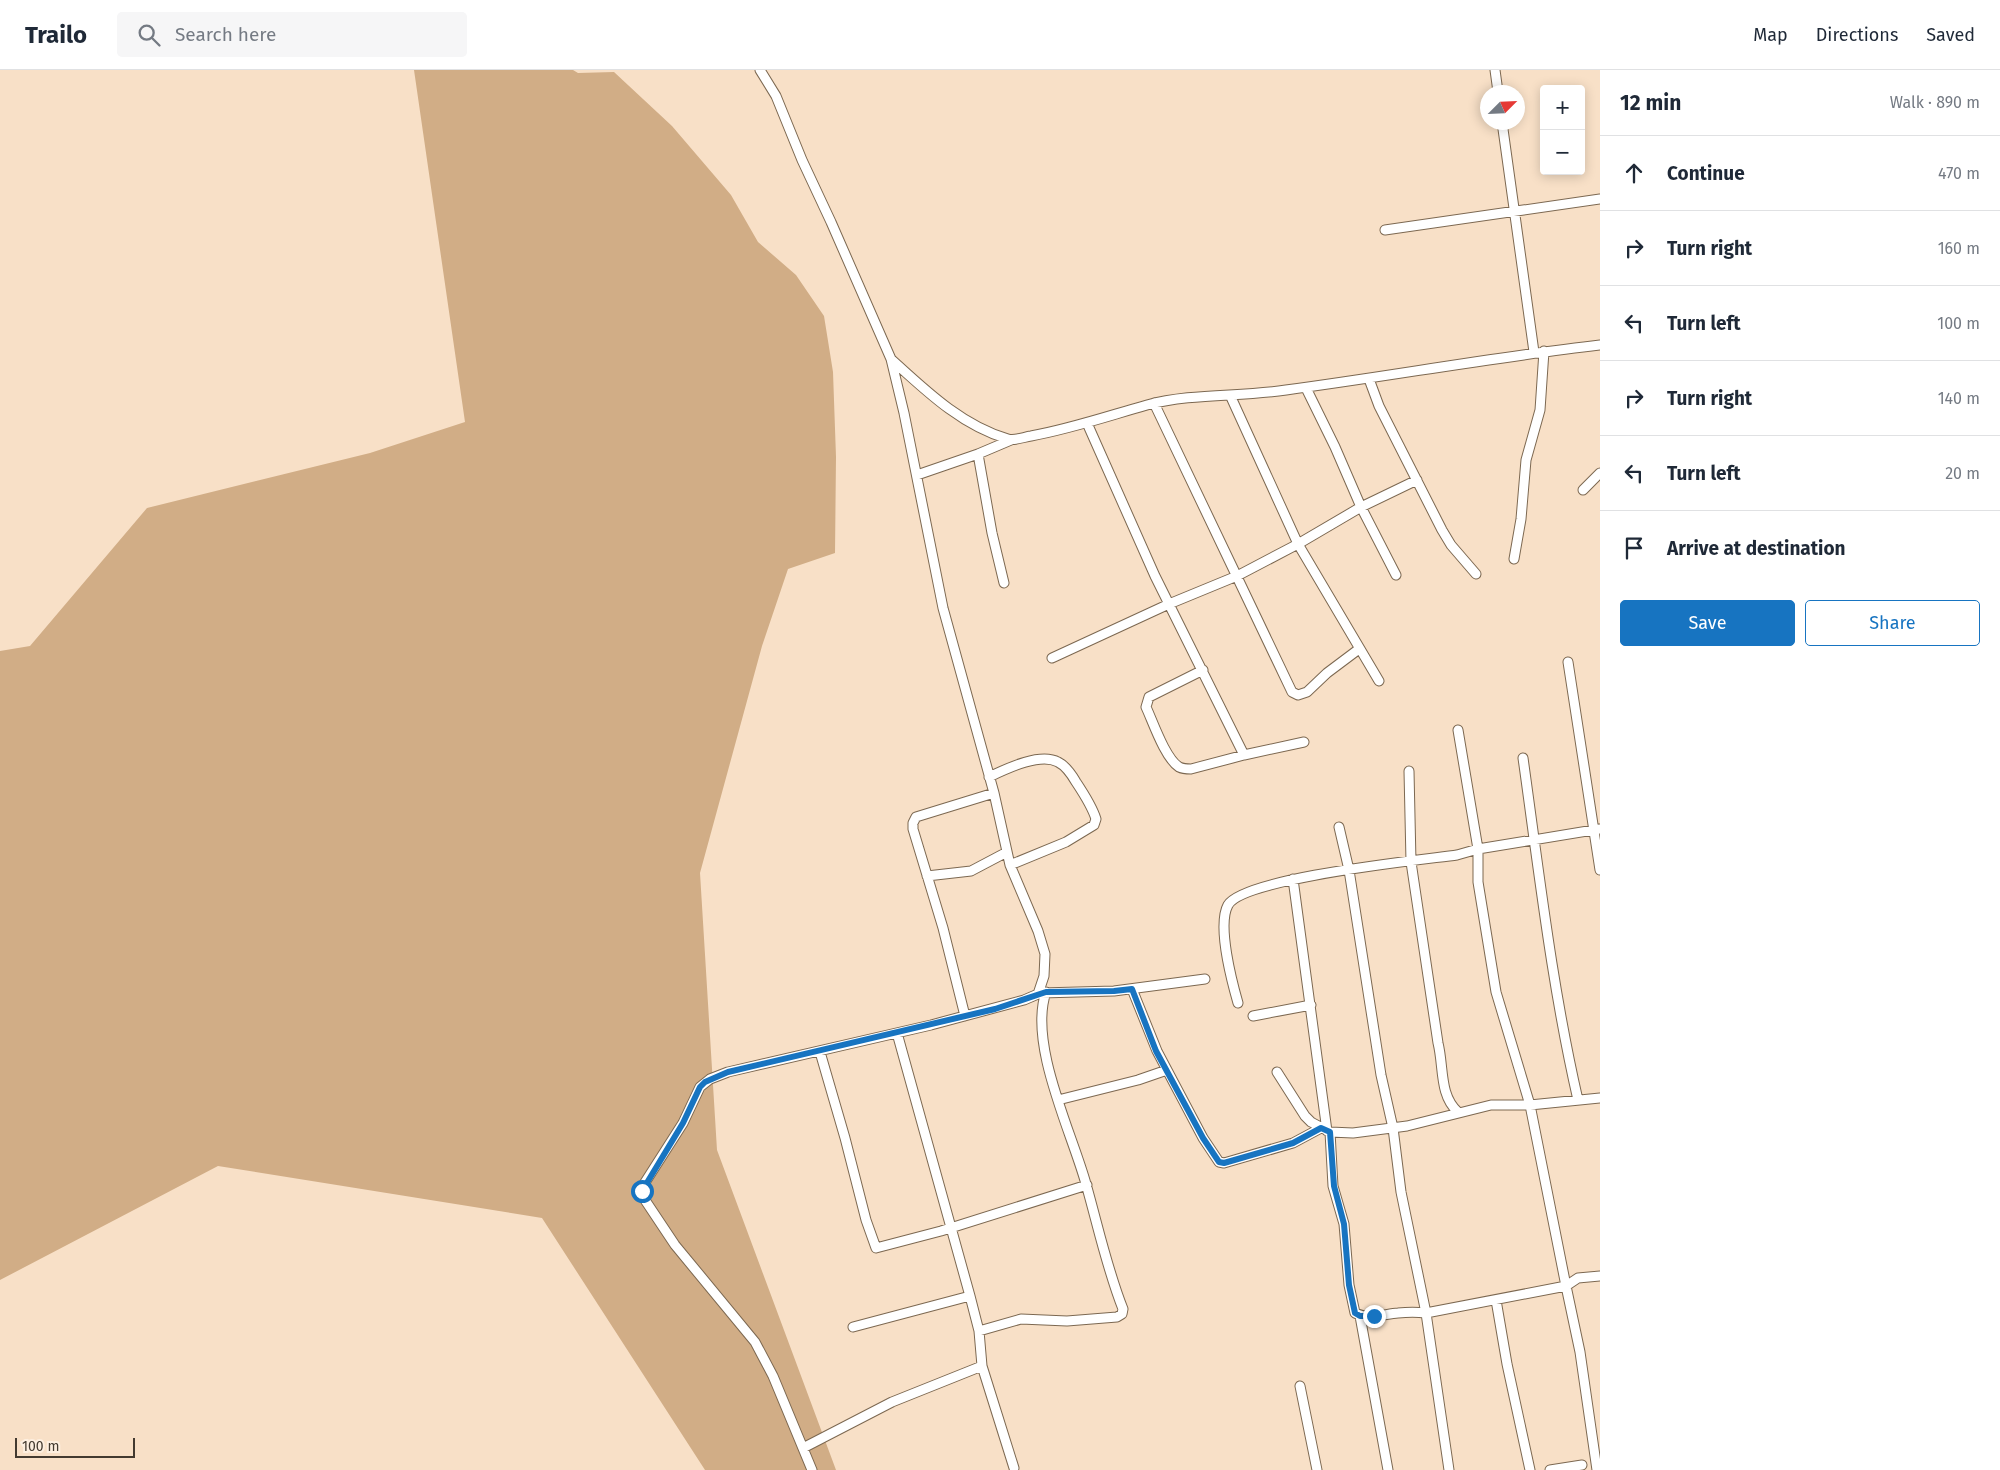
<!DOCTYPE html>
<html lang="en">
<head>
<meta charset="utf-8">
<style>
  :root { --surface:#fff; --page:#f6f6f7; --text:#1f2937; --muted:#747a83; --line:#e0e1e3; --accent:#1774c1 }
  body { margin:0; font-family:"Fira Sans",sans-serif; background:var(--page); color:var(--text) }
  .controls { position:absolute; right:15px; top:15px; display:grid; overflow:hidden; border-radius:5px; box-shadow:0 2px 12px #0003 }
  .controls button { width:45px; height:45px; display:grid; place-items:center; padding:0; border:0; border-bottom:1px solid var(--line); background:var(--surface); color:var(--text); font:25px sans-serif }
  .compass { position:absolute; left:1480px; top:15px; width:45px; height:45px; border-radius:50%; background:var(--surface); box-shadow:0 2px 12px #0003; rotate:66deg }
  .scale { position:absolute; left:15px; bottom:12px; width:120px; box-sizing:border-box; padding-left:5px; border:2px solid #433a30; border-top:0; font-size:14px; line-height:18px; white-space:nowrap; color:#433a30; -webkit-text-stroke:4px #fdefe0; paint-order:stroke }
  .stop { position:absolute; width:15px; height:15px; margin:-11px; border:4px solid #1774c1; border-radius:50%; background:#fff }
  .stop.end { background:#1774c1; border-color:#fff; box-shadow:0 1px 5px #0008 }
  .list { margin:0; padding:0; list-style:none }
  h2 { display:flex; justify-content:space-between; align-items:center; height:65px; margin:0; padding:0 20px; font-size:21px }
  h2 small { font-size:16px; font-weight:400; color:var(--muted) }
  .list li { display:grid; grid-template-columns:32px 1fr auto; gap:15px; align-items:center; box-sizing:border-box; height:75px; padding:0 20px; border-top:1px solid var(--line) }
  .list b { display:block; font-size:19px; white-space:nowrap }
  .list em { font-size:16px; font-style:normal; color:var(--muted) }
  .actions { display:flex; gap:10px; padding:15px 20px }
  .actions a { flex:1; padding:11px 0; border:1px solid var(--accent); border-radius:5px; text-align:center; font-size:18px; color:var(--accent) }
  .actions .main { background:var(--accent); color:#fff }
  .icon { flex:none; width:28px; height:28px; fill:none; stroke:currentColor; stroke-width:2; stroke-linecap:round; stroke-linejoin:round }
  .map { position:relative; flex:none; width:1600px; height:1400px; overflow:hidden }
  header { display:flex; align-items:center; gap:30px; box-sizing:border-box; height:70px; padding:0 25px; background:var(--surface); border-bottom:1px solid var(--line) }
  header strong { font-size:24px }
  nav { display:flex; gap:28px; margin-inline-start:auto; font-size:18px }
  .search { width:350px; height:45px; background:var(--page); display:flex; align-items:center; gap:12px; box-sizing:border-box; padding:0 18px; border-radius:5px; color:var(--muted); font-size:19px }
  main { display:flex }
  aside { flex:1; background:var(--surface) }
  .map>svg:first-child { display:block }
  .green { fill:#d1ad86 }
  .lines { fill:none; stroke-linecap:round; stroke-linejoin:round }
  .street-casing { stroke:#7c6851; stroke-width:11 }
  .street { stroke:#fff; stroke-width:9 }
  .route { stroke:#1774c1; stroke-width:6 }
</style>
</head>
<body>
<header>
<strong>Trailo</strong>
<div class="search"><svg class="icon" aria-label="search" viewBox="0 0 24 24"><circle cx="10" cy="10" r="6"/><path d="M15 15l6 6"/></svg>Search here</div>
<nav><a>Map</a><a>Directions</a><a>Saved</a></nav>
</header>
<main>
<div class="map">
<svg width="1600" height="1400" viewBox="0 0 1600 1400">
  <rect width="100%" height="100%" fill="#f8e0c7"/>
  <path class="green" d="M414,0H573L578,3L614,2L672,56L731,125L758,172L796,205L824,246L833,302L836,387L835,483L788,499L762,576L700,803L717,1080L836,1400H705L542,1148L218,1096L0,1210V581L30,576L147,438L370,383L465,352Z"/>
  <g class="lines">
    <defs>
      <path id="street" d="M760,0L776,26L802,90L831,152L891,289L904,343L943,538L994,723L1010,795L1038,861L1045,884L1044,906L1038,924L1024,930L931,955L728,1002L710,1009L700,1017L683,1053L644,1114L642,1121L643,1127L675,1175L755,1272L773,1306L812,1400
        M1495,0L1498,22
        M1502,52L1534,282
        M1385,160L1600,129
        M891,289C925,320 962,356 1008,369C1015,371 1024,367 1031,366C1070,359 1108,346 1147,335C1192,323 1240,327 1286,320C1391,306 1495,287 1600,275
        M1369,309L1379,336L1442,460L1451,475L1476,504
        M1306,318L1335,377L1361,437L1396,505
        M1230,325L1298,474L1379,611
        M1154,333L1292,622L1298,625L1307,622L1327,603L1359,579
        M1087,353L1155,506L1244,685
        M978,384L992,463L1004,513
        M917,405L978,384L1011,370
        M1583,420L1600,403
        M1514,489L1521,449L1526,390L1540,340L1544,281
        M1052,588L1169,534L1237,506L1298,474L1361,437L1417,410
        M1568,592L1600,800
        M1203,600L1149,627L1146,637C1153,652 1165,688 1179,697C1183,699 1186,699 1191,699L1244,685L1304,672
        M1523,688C1539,802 1552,917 1578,1030
        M1409,701L1411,792L1438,973C1444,997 1439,1025 1458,1042
        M989,707C1006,699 1040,682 1058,692C1066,696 1072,705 1076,712C1084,724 1092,736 1096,749L1094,755L1066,772L1010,795
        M927,806L971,801L1007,782
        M1293,809L1327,1061
        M1132,919L1157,981L1203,1068L1219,1092L1224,1093L1293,1073L1321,1058
        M1041,923L1114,921L1205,909
        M1238,933C1232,912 1217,855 1228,835C1243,808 1421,790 1457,785L1478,779L1600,759
        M965,946L943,858L913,759V753L916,747L994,723
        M1253,946L1311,935
        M897,963L970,1226L979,1261L982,1296L1014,1398
        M820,982L845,1068L866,1150L876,1178L941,1161L1087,1115
        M1277,1002L1305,1046L1311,1052L1330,1062L1353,1063L1407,1056L1491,1035H1530L1600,1028
        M1058,1030L1138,1010L1167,1000
        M1330,1062L1333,1116L1344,1154L1349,1215L1355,1243C1369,1250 1384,1244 1398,1243C1408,1242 1417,1242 1426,1243L1401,1122L1393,1058L1381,1005L1349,800L1339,757
        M1496,1230L1507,1294L1530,1400
        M1360,1246L1388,1400
        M853,1257L970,1226
        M979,1261L1021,1249L1067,1251L1117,1247L1122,1244L1123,1239C1107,1199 1098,1156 1086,1114C1072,1063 1028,974 1046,922
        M1300,1316L1317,1400
        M803,1378L892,1332L982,1296
        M1449,1400L1426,1243L1566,1216L1530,1035L1496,922L1478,812V779L1458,660
        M1550,1400L1582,1395
        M1597,1400L1580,1282L1566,1216L1578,1208L1600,1206"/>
    </defs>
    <use href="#street" class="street-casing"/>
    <use href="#street" class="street"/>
  </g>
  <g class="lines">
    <path class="route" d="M642,1121L683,1053L700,1017L705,1012L728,1002L995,939L1046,922L1114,921L1132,919L1156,981L1203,1068L1219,1092L1224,1093L1293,1073L1321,1058L1330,1062L1334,1116L1344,1154L1349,1215L1355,1243L1360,1246H1374"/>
  </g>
</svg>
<div class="controls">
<button>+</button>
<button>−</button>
</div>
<svg class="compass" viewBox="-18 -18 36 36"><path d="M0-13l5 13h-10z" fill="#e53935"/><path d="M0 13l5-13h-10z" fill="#747a83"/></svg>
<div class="scale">100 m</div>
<div class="stop" style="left:642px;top:1121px"></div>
<div class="stop end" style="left:1374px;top:1246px"></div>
</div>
<aside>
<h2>12 min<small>Walk · 890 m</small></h2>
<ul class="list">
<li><svg class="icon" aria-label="ahead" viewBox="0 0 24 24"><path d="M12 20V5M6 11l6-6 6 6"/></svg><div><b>Continue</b></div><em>470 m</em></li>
<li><svg class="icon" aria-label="right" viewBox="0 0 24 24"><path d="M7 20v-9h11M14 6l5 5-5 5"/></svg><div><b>Turn right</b></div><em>160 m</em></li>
<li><svg class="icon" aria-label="left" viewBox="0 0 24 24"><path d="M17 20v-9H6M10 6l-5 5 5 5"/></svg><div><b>Turn left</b></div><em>100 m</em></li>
<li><svg class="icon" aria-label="right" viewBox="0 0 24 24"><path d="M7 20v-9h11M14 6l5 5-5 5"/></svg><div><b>Turn right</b></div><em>140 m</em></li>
<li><svg class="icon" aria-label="left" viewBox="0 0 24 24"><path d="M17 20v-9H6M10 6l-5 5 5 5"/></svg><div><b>Turn left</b></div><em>20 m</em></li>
<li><svg class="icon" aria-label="arrive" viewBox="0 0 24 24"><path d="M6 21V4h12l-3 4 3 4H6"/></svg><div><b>Arrive at destination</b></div></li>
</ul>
<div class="actions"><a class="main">Save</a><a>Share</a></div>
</aside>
</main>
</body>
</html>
